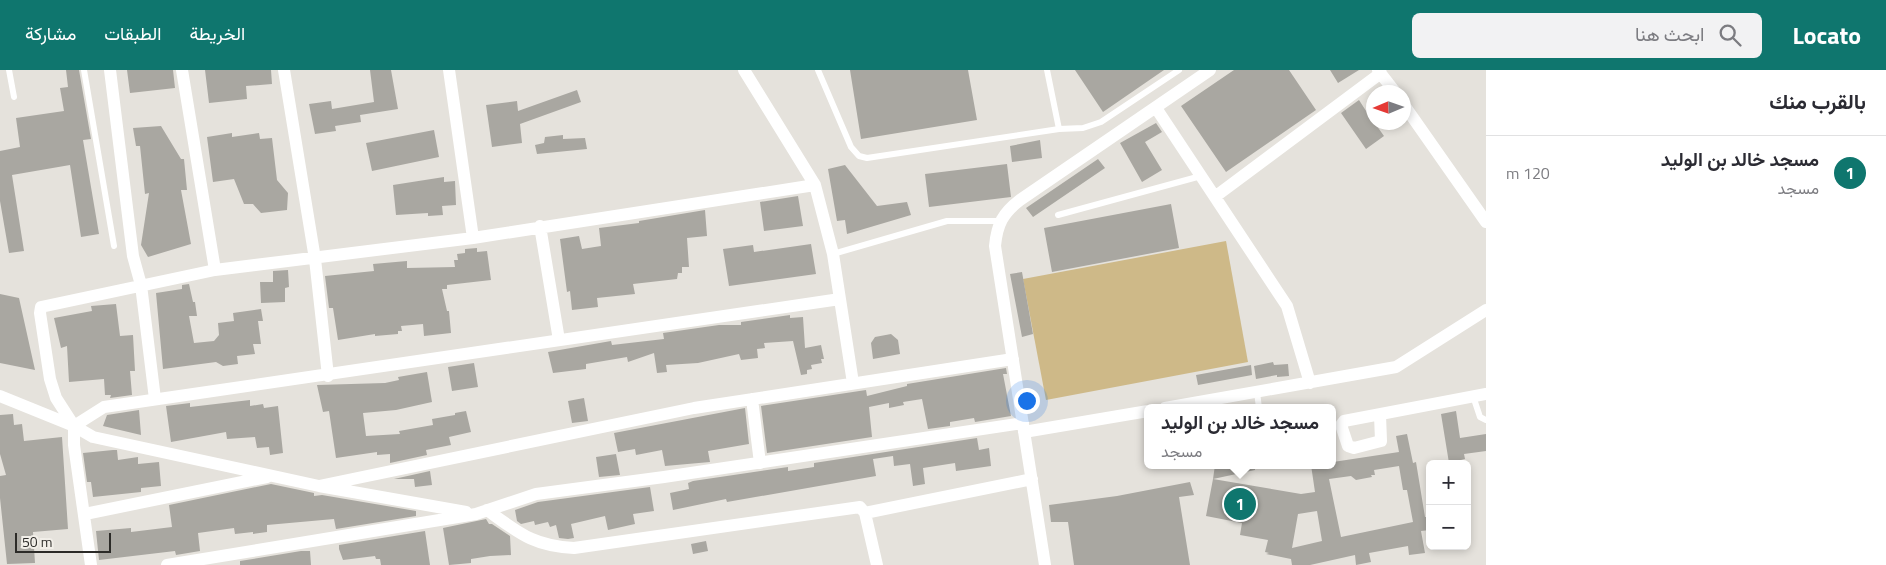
<!DOCTYPE html>
<html lang="ar">
<head>
<meta charset="utf-8">
<style>
  :root { --surface:#fff; --page:#f2f2f3; --text:#2b2b33; --muted:#7c7c81; --line:#e1e1e2; --accent:#0f766e }
  body { margin:0; font-family:"Titillium Web",Vazirmatn,sans-serif; background:var(--page); color:var(--text); direction:rtl }
  .controls { position:absolute; right:15px; bottom:15px; display:grid; overflow:hidden; border-radius:8px; box-shadow:0 2px 8px #0003 }
  .controls button { width:45px; height:45px; display:grid; place-items:center; padding:0; border:0; border-bottom:1px solid var(--line); background:var(--surface); color:var(--text); font:25px sans-serif }
  .compass { position:absolute; left:1366px; top:15px; width:45px; height:45px; border-radius:50%; background:var(--surface); box-shadow:0 2px 8px #0003; rotate:268deg }
  .scale { position:absolute; left:15px; bottom:12px; width:96px; box-sizing:border-box; padding-left:5px; border:2px solid #2c2b28; border-top:0; font-size:14px; line-height:18px; white-space:nowrap; color:#2c2b28; -webkit-text-stroke:4px #f2efe9; paint-order:stroke }
  .you { position:absolute; left:1026px; top:330px; width:18px; height:18px; margin:-12px; border:4px solid #fff; border-radius:50%; background:#1a73e8; box-shadow:0 0 0 8px #1a73e833 }
  .badge { display:grid; place-items:center; width:32px; height:32px; border-radius:50%; background:var(--accent); color:#fff; font-size:16px; font-weight:700 }
  .pin { position:absolute; translate:-50% -50%; border:2px solid #fff; box-shadow:0 1px 5px #0006 }
  .popup { position:absolute; left:1144px; top:334px; width:192px; height:65px; box-sizing:border-box; display:grid; place-content:center; border-radius:8px; background:var(--surface); filter:drop-shadow(0 1px 4px #0005); font-size:16px; white-space:nowrap; color:var(--muted) }
  .popup b { font-size:19px; color:var(--text) }
  .popup::after { content:''; position:absolute; left:50%; top:100%; margin-left:-10px; border:10px solid transparent; border-top-color:var(--surface) }
  .list { margin:0; padding:0; list-style:none }
  h2 { display:flex; justify-content:space-between; align-items:center; height:65px; margin:0; padding:0 20px; font-size:21px }
  h2 small { font-size:16px; font-weight:400; color:var(--muted) }
  .list li { display:grid; grid-template-columns:32px 1fr auto; gap:15px; align-items:center; box-sizing:border-box; height:75px; padding:0 20px; border-top:1px solid var(--line) }
  .list b { display:block; font-size:19px; white-space:nowrap }
  .list p { margin:0; font-size:16px; white-space:nowrap; color:var(--muted) }
  .list em { font-size:16px; font-style:normal; color:var(--muted) }
  .icon { flex:none; width:28px; height:28px; fill:none; stroke:currentColor; stroke-width:2; stroke-linecap:round; stroke-linejoin:round }
  .map { position:relative; flex:none; width:1486px; height:495px; overflow:hidden; direction:ltr }
  header { display:flex; align-items:center; gap:30px; box-sizing:border-box; height:70px; padding:0 25px; background:var(--accent); color:#fff }
  header strong { font-size:24px }
  nav { display:flex; gap:28px; margin-inline-start:auto; font-size:18px }
  .search { width:350px; height:45px; background:var(--page); display:flex; align-items:center; gap:12px; box-sizing:border-box; padding:0 18px; border-radius:8px; color:var(--muted); font-size:19px }
  main { display:flex }
  aside { flex:1; background:var(--surface) }
  .map>svg:first-child { display:block }
  .green { fill:#ceb988 }
  .building { fill:#a9a7a1; fill-rule:evenodd }
  .lines { fill:none; stroke-linecap:round; stroke-linejoin:round }
  .lane { stroke:#fff; stroke-width:6 }
  .street { stroke:#fff; stroke-width:12 }
</style>
</head>
<body>
<header>
<strong>Locato</strong>
<div class="search"><svg class="icon" aria-label="search" viewBox="0 0 24 24"><circle cx="10" cy="10" r="6"/><path d="M15 15l6 6"/></svg>ابحث هنا</div>
<nav><a>الخريطة</a><a>الطبقات</a><a>مشاركة</a></nav>
</header>
<main>
<aside>
<h2>بالقرب منك<small></small></h2>
<ul class="list">
<li><span class="badge">1</span><div><b>مسجد خالد بن الوليد</b><p>مسجد</p></div><em>120 m</em></li>
</ul>
</aside>
<div class="map">
<svg width="1486" height="495" viewBox="0 0 1486 495">
  <rect width="100%" height="100%" fill="#e5e2dc"/>
  <path class="green" d="M1226,171L1248,292L1046,330L1023,209Z"/>
  <path class="building" d="M66,0H79L91,69L83,70L99,164L81,167L70,95L12,105L24,181L9,183L0,131V81L20,77L16,48L64,41L60,18L68,17Z
    M127,0H173L175,18L130,23Z
    M205,0H271L272,14L246,16L247,29L209,33Z
    M370,0H391L398,39L360,45L361,52L335,56L336,61L315,64L309,34L331,31L332,39L374,32Z
    M850,0H968L977,50L861,69Z
    M1075,0H1164L1103,42Z
    M1234,0H1289L1316,40L1226,102L1181,36Z
    M1330,0H1359L1338,13Z
    M577,20L581,32L520,54L522,73L492,77L486,35L517,31L518,41Z
    M1359,30L1368,44L1374,40V52L1384,66L1366,79L1341,43Z
    M1156,53L1162,62L1145,72L1162,100L1142,112L1120,73Z
    M161,56L181,89H184L187,120H181L191,174L148,187L141,175L149,123L145,124L140,76H136L133,58Z
    M434,60L439,87L372,101L366,73Z
    M232,63V67L259,63L260,69L272,68L277,110L288,123L287,140L261,143L253,134H244L234,109L213,112L207,67Z
    M563,65V69L585,68L587,79L537,84L535,75L544,73L545,67Z
    M1040,70L1042,88L1012,92L1010,76Z
    M1098,89L1105,98L1033,147L1026,138Z
    M1007,94L1011,127L929,137L925,104Z
    M845,95L877,136L907,132L911,145L847,164L845,150L837,151L828,99Z
    M444,107V112L455,111L456,135L442,136L443,145L428,146V143L396,145L393,115Z
    M798,126L803,156L764,161L760,132Z
    M1171,134L1179,178L1052,202L1044,158Z
    M705,140L707,166L687,168L689,197H682V203H678L677,209L633,214L635,224L597,228L598,237L572,240L570,221L567,222L560,169L579,166L582,179L601,176L599,158L639,153V151Z
    M811,174L816,204L729,216L723,179L753,175L754,182Z
    M477,178V182L487,181L491,210L447,215V219H442L447,241H449L451,263L424,266L423,254L401,256L402,261H398V264L375,266V264L338,270L333,238H329L325,206L374,201L373,194L407,191V198L455,197L454,190H458L457,184L465,183V179Z
    M288,200L289,217L285,218V232L261,233L260,212H273V201Z
    M1022,202L1033,264L1022,267L1010,204Z
    M189,214L193,232H195L197,246H189L194,273L214,271L219,265L218,253L234,251L233,243L261,239L263,251H258L261,274H253L255,284L237,286L238,294L223,296L216,292L163,299L156,223L182,219V215Z
    M0,224L19,228L35,300L0,293Z
    M116,234L120,266L133,265L135,301H130L132,325L110,328L111,325H105L104,309L69,312L67,276L61,278L54,248L92,241L91,236Z
    M790,245V248L803,247L805,278L821,275L824,289H821L822,293L811,295L812,299L807,300V304L801,305L793,271L764,273L765,278L757,279L758,288L741,290L739,284L698,293L666,295L667,302L657,303L654,283L628,292L627,287L586,294V299L553,303L548,282L611,271L612,275L664,269L663,263L719,255H741V252Z
    M891,264L898,270L900,284L873,289L871,273L875,267Z
    M1273,292L1274,295L1288,294L1289,306L1277,307V305L1256,309L1254,296Z
    M474,293L478,317L452,321L448,297Z
    M1251,295L1252,305L1198,315L1196,305Z
    M1006,298L1007,304H1003L1011,346L975,352L974,348L950,352V356L928,359L922,329L903,332L904,335L889,338V333L869,337L872,367L767,383L761,336L866,320L867,326L907,316V314Z
    M427,302L432,332L396,340L363,343L366,366L400,364L399,361L433,355L432,349L455,345V343L466,341L471,362L449,367L451,375L426,380L427,385L390,393V384L377,385V382L336,388L329,341L323,342L317,315L385,313L399,310L398,307Z
    M584,328L588,351L572,353L568,331Z
    M250,330V336L263,334L264,338L278,336L283,383L270,385L269,377L257,378L255,367L227,369L226,362L171,372L166,336L190,333V337Z
    M745,338L749,374L708,381L710,392L665,396L662,380L636,385L635,379L618,382L614,363Z
    M139,340L141,365L103,356L107,345Z
    M1456,341L1460,368L1486,364V381L1464,384L1465,389L1449,393L1441,344Z
    M13,344L14,355L22,354L24,371L62,367L68,459L33,462L35,493L7,494L0,428V406L6,405L0,384V345Z
    M1407,364L1413,393L1416,392L1425,447H1429L1430,460L1421,461L1425,483L1409,485L1408,476L1369,483L1371,492L1356,495L1355,485L1310,495H1292L1291,489L1266,484L1269,483L1265,482L1268,470L1240,465L1242,453L1206,446L1213,409L1301,424L1315,422L1311,395H1334L1333,392L1399,382L1396,366ZM1399,396L1403,420H1407L1413,452L1341,467L1329,409L1351,406L1356,410L1372,407L1371,405H1375L1374,400ZM1317,441L1322,471L1292,478L1298,444Z
    M977,368L979,380L989,378L991,396L956,401L955,393L923,398L925,414L913,416L910,394L894,396L893,386L873,389L876,406L727,432L726,429L673,440L670,423L689,419L688,413L693,411L788,397V401L814,397V393Z
    M113,380H117L118,390L138,387V394L159,392L161,416L141,418V422L93,427L91,412H87L83,383Z
    M616,384L620,405L599,407L596,387Z
    M1215,395H1255V400L1213,409Z
    M430,401L432,415L415,417L414,409H394Z
    M1190,412L1194,425L1179,427L1190,495H1074L1068,452H1051L1049,435L1117,426Z
    M271,414L314,423V426L322,425L416,441V446L336,459L334,449L267,455V462L253,464V462L235,464L234,458L198,463L200,481L176,485L175,481L99,490L96,461L131,458V462L172,457L169,435Z
    M650,417L654,441L633,444L635,454L608,460L605,446L571,454L574,468L568,469L559,468L556,455L550,457L548,452L535,455L534,451L521,454L517,451L515,440L538,432Z
    M486,449L489,454H492L510,466L511,485L490,486L471,489V493L449,495L443,458Z
    M425,461L430,495H381L380,489H376L375,486L343,490L339,479V475Z
    M706,471L708,481L693,484L691,474Z
    M301,481H310L311,495H240V491Z"/>
  <g class="lines">
    <path class="lane" d="M9,0L14,27
      M84,0L114,176
      M818,0L851,77L859,86L867,88L1059,59L1047,0
      M1059,59L1083,58L1101,52L1179,0
      M1058,145L1201,106
      M833,184L947,151H1000
      M1257,322L1259,338
      M1473,326L1480,347L1486,350"/>
    <path class="street" d="M110,0L133,186L141,215L155,329
      M182,0L215,200
      M284,0L315,189L328,306
      M449,0L473,168
      M744,0L815,115L833,184L853,313
      M1378,0L1395,22
      M1404,35L1486,152
      M1156,38L1287,236L1310,313
      M1216,126L1381,3
      M540,156L559,270
      M0,326L74,356L93,367L319,416L466,442
      M752,329L760,393
      M1165,338L1396,297L1486,240
      M1380,345L1381,371L1354,378L1348,376L1341,355L1344,351L1486,324
      M74,356L104,337L840,229
      M1024,362L1148,341
      M319,416L694,338L1013,289
      M487,440C519,463 533,476 574,478L860,437L865,443L877,495
      M865,443L1032,409
      M85,444L267,407
      M91,495L74,375V356L56,328L50,309L40,243L41,237L215,200L473,168L815,115
      M167,495L476,444L536,424L664,407L1023,353
      M1045,495L995,176C997,154 1003,143 1020,130L1210,0"/>
  </g>
</svg>
<div class="controls">
<button>+</button>
<button>−</button>
</div>
<svg class="compass" viewBox="-18 -18 36 36"><path d="M0-13l5 13h-10z" fill="#e53935"/><path d="M0 13l5-13h-10z" fill="#7c7c81"/></svg>
<div class="scale">50 m</div>
<div class="you"></div>
<div class="pin badge" style="left:1240px;top:434px">1</div>
<div class="popup"><b>مسجد خالد بن الوليد</b>مسجد</div>
</div>
</main>
</body>
</html>
